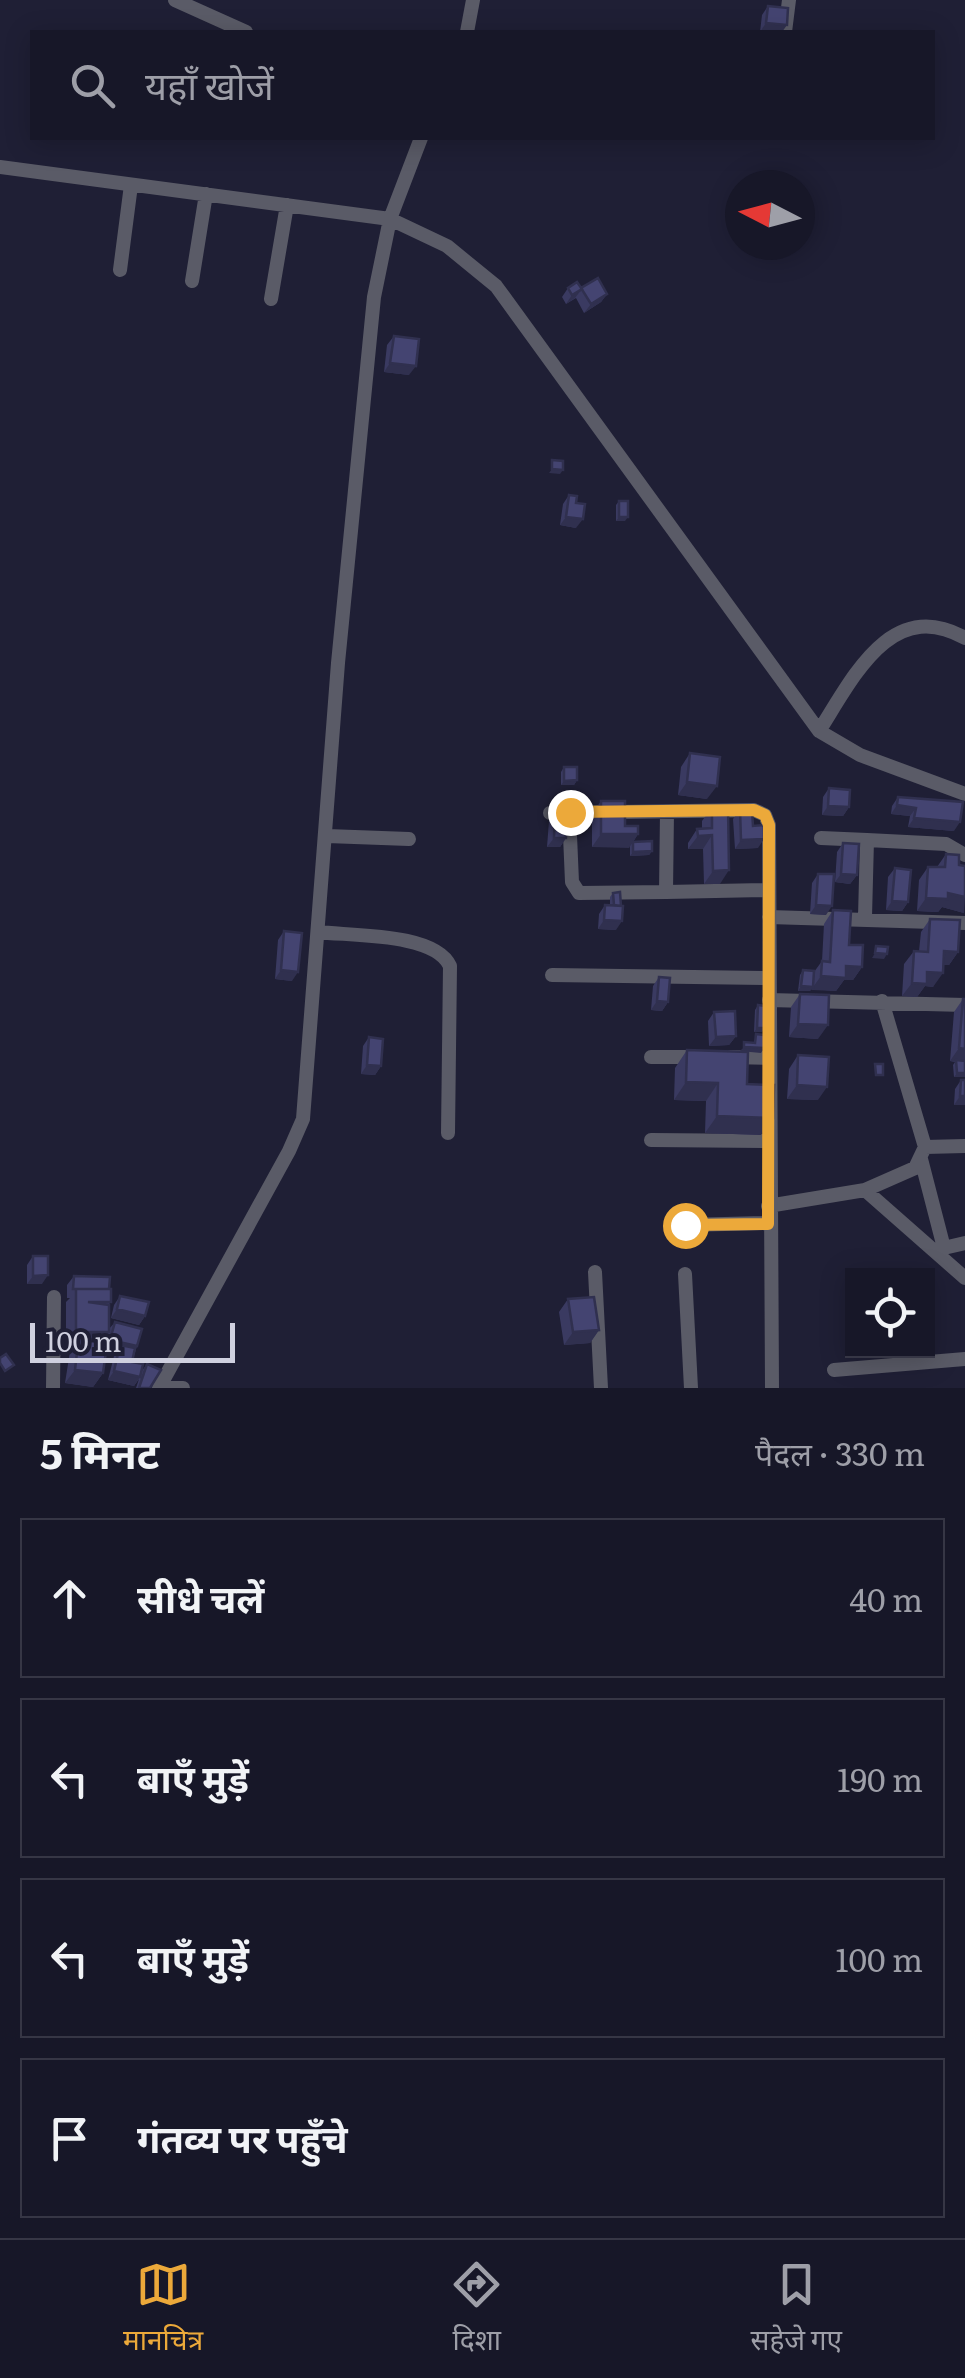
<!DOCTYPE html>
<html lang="hi">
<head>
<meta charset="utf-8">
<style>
  :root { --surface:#171728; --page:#202030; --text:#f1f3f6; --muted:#9e9fa8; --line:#363645; --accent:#eca93a }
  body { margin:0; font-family:Literata,"Noto Sans Devanagari",serif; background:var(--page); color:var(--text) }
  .controls { position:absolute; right:30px; bottom:30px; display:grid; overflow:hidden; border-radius:0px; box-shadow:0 5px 25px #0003 }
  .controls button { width:90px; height:90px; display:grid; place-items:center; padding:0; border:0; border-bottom:2px solid var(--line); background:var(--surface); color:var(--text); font:50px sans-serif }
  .compass { position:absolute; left:725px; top:170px; width:90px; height:90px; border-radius:50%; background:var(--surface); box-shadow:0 5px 25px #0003; rotate:276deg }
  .scale { position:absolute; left:30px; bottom:25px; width:205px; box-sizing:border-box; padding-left:10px; border:5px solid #cfd0df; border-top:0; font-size:28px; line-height:35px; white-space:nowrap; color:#cfd0df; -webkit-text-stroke:8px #1f1f35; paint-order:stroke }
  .stop { position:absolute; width:30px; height:30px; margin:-22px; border:8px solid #eca93a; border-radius:50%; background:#fff }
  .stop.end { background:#eca93a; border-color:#fff; box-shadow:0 2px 10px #0008 }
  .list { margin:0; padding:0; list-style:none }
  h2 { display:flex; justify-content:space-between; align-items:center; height:130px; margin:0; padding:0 40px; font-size:42px }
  h2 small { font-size:32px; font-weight:400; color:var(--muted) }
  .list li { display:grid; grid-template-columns:65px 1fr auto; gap:30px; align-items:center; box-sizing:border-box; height:160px; margin:0 20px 20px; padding:0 20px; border:2px solid var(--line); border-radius:0px }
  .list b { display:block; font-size:38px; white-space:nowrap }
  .list em { font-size:32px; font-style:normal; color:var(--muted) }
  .icon { flex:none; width:55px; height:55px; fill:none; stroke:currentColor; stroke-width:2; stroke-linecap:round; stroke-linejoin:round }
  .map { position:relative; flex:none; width:965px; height:1388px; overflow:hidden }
  .search { position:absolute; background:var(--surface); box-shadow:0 5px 25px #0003; left:30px; right:30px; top:30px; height:110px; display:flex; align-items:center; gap:25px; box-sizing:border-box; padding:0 35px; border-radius:0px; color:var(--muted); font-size:38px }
  .sheet { height:850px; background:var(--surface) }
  nav { display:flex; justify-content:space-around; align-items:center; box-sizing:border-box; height:140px; border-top:2px solid var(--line); background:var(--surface); font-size:28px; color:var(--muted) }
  nav a { display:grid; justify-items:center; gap:5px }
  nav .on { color:var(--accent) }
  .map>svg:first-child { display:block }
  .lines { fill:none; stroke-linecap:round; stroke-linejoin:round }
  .minor { stroke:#5a5b67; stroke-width:14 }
  .wall { fill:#3a3a61 }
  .shaded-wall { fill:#30304f }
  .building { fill:#444471; stroke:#30304f; stroke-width:2.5 }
  .route { stroke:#eca93a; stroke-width:12 }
</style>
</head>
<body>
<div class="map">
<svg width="965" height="1388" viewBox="0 0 965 1388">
  <rect width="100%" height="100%" fill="#1f1f35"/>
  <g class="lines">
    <path class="minor" d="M175,0L246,32
      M467,32L473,0
      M785,32L789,0
      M0,167L390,219L447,246L496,286L819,731L860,755L965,794
      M120,270L131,185
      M192,281L206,194
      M271,299L287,205
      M819,731C853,678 891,596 965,638
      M569,812L572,882L579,893L666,892
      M667,812L666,892L769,890
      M550,813L754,810L765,815L769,825L772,1388
      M327,836L409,839
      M821,838L867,840
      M769,917L965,923
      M865,917L867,840L946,844L965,855
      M318,932C353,936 435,933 450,966L448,1133
      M552,975L769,978
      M769,1000L965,1005
      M882,1001L925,1147L965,1146
      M651,1057H698
      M730,1057L769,1058
      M651,1140L769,1141
      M921,1159L944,1248
      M865,1190L965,1278
      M768,1206L865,1190L915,1168L925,1147
      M685,1225L768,1223
      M935,1250L965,1243
      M595,1272L601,1388
      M685,1274L691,1388
      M834,1370L965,1359
      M53,1388L54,1297
      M159,1388L289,1151L303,1119L338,663L374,297L390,219L421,138
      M159,1388H183"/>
  </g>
  <path class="wall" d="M768,6L788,8L760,32L762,15Z
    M568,288H581L607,294L601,302L584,313L576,298L566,304L562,297Z
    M394,336L409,375L384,372L387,345Z
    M569,495L576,528L560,525L563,504Z
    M619,501L625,521H616V505Z
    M690,753L707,799L678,795L681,767Z
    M564,767L577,780L574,785H561V772Z
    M829,788L849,807L843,816L822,815L823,797Z
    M898,797L954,831L908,827L910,816L891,814L892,806Z
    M601,801L625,826L638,834L633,842L652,851L649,855L630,856V846L592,847V814Z
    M712,807L720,884H704L703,849H688V843L697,829H702V821Z
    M740,810L753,826L758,848L735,849L733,819Z
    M555,812L566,838L560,847H547L549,821Z
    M843,843L857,875L850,884L835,882L837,852Z
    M946,854L964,913L942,907L938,912L917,911L919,880L928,867H937Z
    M895,868L908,902L902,911L886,910L888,877Z
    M818,874L826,915L810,914L812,883Z
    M613,893L616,930L598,929L599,914L605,905H610V897Z
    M833,910L849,945L862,967L853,980H844L836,991L811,989L810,991H798L800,975L803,970L814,972L822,961L824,924Z
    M930,919L958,952L949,965H943L933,987L925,986L917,997L902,996L904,964L914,951H919L921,932Z
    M284,931L292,981L275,979L278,940Z
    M659,977L668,1002L662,1011L651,1010L653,986Z
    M800,994L818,1039L789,1037L791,1007Z
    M963,999L965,1077H954L953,1065L955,1062L950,1061L954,1012Z
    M758,1005L762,1032H754L755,1010Z
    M714,1012L736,1036L729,1045L709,1046L708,1021Z
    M369,1037L381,1066L375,1075L361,1074L363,1046Z
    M687,1050L747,1084L761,1135L705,1133L706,1101L674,1100L675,1068Z
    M798,1055L818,1100L787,1099L789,1069Z
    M961,1080L965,1105H954L955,1089Z
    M33,1256L42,1284H27V1265Z
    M74,1276L109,1289L111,1302L108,1305L109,1329L115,1322L137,1346L132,1362L141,1372L147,1364L150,1388H136L139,1379L134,1386L108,1380L115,1352L106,1350L103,1373L93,1387L65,1383L71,1345H66V1302L70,1298H67V1285Z
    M120,1296L145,1316L139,1325L111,1318L114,1305Z
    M568,1299L599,1330L590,1343L564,1345L559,1312Z"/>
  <path class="shaded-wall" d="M766,23L787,25L782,32H760Z
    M582,289L575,298L566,304L572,295Z
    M607,294L601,302L584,313L591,304Z
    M390,363L416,366L409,375L384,372Z
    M552,469L563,470L560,474L549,473Z
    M566,517L583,519L576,528L560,525Z
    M619,517H628L625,521H616Z
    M577,780L574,785H561L564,781Z
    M687,782L717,786L707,799L678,795Z
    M897,805L916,808L910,816L891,814Z
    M828,806L849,807L843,816L822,815Z
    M914,818L960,822L954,831L908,827Z
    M601,834H638L629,848L592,847Z
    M712,835L703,849H688L698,836Z
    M554,838H566L560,847H547Z
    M764,839L758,848L735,849L741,840Z
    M652,851L649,855L630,856L633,852Z
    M729,870L720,884H704L713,871Z
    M841,874L857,875L850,884L835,882Z
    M948,893L965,897L964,913L942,907L938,912L917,911L926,898Z
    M892,901L908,902L902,911L886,910Z
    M816,905L832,906L826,915L810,914Z
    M604,920L622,921L616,930L598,929Z
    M944,951L958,952L949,965H935Z
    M875,953L887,954L884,959L872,958Z
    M846,966L862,967L853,980H844L836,991L811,990L821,976Z
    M281,970L298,972L292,981L275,979Z
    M927,972L943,973L933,987L925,986L917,997L902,996L912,983Z
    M801,986L813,987L810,991H798Z
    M657,1001L668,1002L662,1011L651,1010Z
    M798,1024L828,1025L818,1039L789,1037Z
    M757,1028H766L762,1032H754Z
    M736,1036L729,1045L709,1046L716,1037Z
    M744,1047L764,1048L761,1053L740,1051Z
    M959,1048L965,1049V1063L950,1061Z
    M367,1065L381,1066L375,1075L361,1074Z
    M957,1073H965V1077H954Z
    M686,1082L718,1083L706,1101L674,1100Z
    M797,1085L827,1087L818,1100L787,1099Z
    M960,1096H965V1105H954Z
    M717,1116L773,1118L761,1135L705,1133Z
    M48,1275L42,1284H27L33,1276Z
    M117,1309L145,1316L139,1325L111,1318Z
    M599,1330L590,1343L564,1345L573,1332Z
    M76,1332H109L100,1346L79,1334L71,1345H66Z
    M110,1340L137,1346L131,1355L120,1345L115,1352L103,1349Z
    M75,1370L103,1373L93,1387L65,1383Z
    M114,1371L140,1377L134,1386L108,1380Z"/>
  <path class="building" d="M768,6L788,8L787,25L766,23Z
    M598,278L607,294L591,304L581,288Z
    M577,282L582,289L572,295L568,288Z
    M394,336L419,339L416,366L390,363Z
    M552,460L563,461V470L552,469Z
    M569,495L577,496L576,503L585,504L583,519L566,517Z
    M619,501H628V517H619Z
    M690,753L720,757L717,786L687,782Z
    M564,767H577V780L564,781Z
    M829,788L850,790L849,807L828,806Z
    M898,797L963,802L960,822L914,818L916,808L897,805Z
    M601,801H625V826H638V834H601Z
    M712,807H728L729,870L713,871L712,835L698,836L697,829L712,828Z
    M740,810H752L753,826L764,825V839L741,840Z
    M555,812H567L566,838H554Z
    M652,841V851L633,852V842Z
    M843,843L859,844L857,875L841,874Z
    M946,854L959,855V865L965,866V897L948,893V899L926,898L928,867H945Z
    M895,868L911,870L908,902L892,901Z
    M818,874H834L832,906L816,905Z
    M620,892L621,906L614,905L613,893Z
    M605,905L623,906L622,921L604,920Z
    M833,910L851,911L849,945H863L862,967L846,966V978L821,976L822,961L830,962Z
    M930,919L960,920L958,952L944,951L943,973L927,972V984L912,983L914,951L928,952Z
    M284,931L302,933L298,972L281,970Z
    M876,946L888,947L887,954L875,953Z
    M803,970L814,971L813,987L801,986Z
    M659,977L670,978L668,1002L657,1001Z
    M800,994L829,995L828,1025L798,1024Z
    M963,999H965V1049L959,1048Z
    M758,1005L767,1006L766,1028H757Z
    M735,1011L736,1036L716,1037L714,1012Z
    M756,1034L765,1035L764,1048L744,1047V1042L755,1043Z
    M369,1037L383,1039L381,1066L367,1065Z
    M687,1050L748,1052L747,1084L774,1085L773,1118L717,1116L718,1083L686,1082Z
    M798,1055L829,1057L827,1087L797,1085Z
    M956,1060L965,1061V1073H957Z
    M875,1064H883V1075H876Z
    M961,1080H965V1096H960Z
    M33,1256H48V1275L33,1276Z
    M74,1276L110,1277L109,1289H73Z
    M76,1289H111V1302H88L109,1305V1332H76Z
    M120,1296L149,1302L145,1316L117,1309Z
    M594,1297L599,1330L573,1332L568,1299Z
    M115,1322L142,1329L137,1346L110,1340Z
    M79,1334L108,1337L103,1373L75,1370Z
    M120,1345L135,1348L132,1362L143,1364L140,1377L114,1371Z
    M6,1354L14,1365L5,1371L0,1363V1358Z
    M147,1364L161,1370L150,1388H139Z"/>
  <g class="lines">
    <path class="route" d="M570,812L754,810L765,815L769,825L768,1224L685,1225"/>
  </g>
</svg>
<div class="controls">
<button><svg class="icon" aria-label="locate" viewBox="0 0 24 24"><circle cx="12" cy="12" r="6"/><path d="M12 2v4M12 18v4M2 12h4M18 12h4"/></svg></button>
</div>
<svg class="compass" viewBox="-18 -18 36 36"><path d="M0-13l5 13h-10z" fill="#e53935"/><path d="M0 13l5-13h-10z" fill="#9e9fa8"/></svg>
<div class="scale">100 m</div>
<div class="stop" style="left:685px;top:1225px"></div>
<div class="stop end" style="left:570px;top:812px"></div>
<div class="search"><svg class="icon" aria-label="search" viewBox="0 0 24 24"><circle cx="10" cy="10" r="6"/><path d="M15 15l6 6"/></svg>यहाँ खोजें</div>
</div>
<section class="sheet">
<h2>5 मिनट<small>पैदल · 330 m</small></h2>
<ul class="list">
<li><svg class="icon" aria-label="ahead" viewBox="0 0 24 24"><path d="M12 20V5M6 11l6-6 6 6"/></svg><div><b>सीधे चलें</b></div><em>40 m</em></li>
<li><svg class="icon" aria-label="left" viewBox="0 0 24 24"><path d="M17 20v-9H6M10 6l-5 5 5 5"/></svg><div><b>बाएँ मुड़ें</b></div><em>190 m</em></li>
<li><svg class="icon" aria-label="left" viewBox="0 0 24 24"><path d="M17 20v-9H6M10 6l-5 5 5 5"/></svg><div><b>बाएँ मुड़ें</b></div><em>100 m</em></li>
<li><svg class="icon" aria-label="arrive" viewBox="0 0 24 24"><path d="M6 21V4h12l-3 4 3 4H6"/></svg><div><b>गंतव्य पर पहुँचे</b></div></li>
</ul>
</section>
<nav>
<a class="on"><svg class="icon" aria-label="map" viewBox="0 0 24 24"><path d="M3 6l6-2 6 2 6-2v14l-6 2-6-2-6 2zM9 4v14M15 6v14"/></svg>मानचित्र</a>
<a><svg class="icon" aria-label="directions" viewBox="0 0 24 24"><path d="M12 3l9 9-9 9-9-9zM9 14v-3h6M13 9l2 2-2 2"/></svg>दिशा</a>
<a><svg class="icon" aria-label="saved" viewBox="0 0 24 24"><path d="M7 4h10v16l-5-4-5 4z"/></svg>सहेजे गए</a>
</nav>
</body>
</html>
